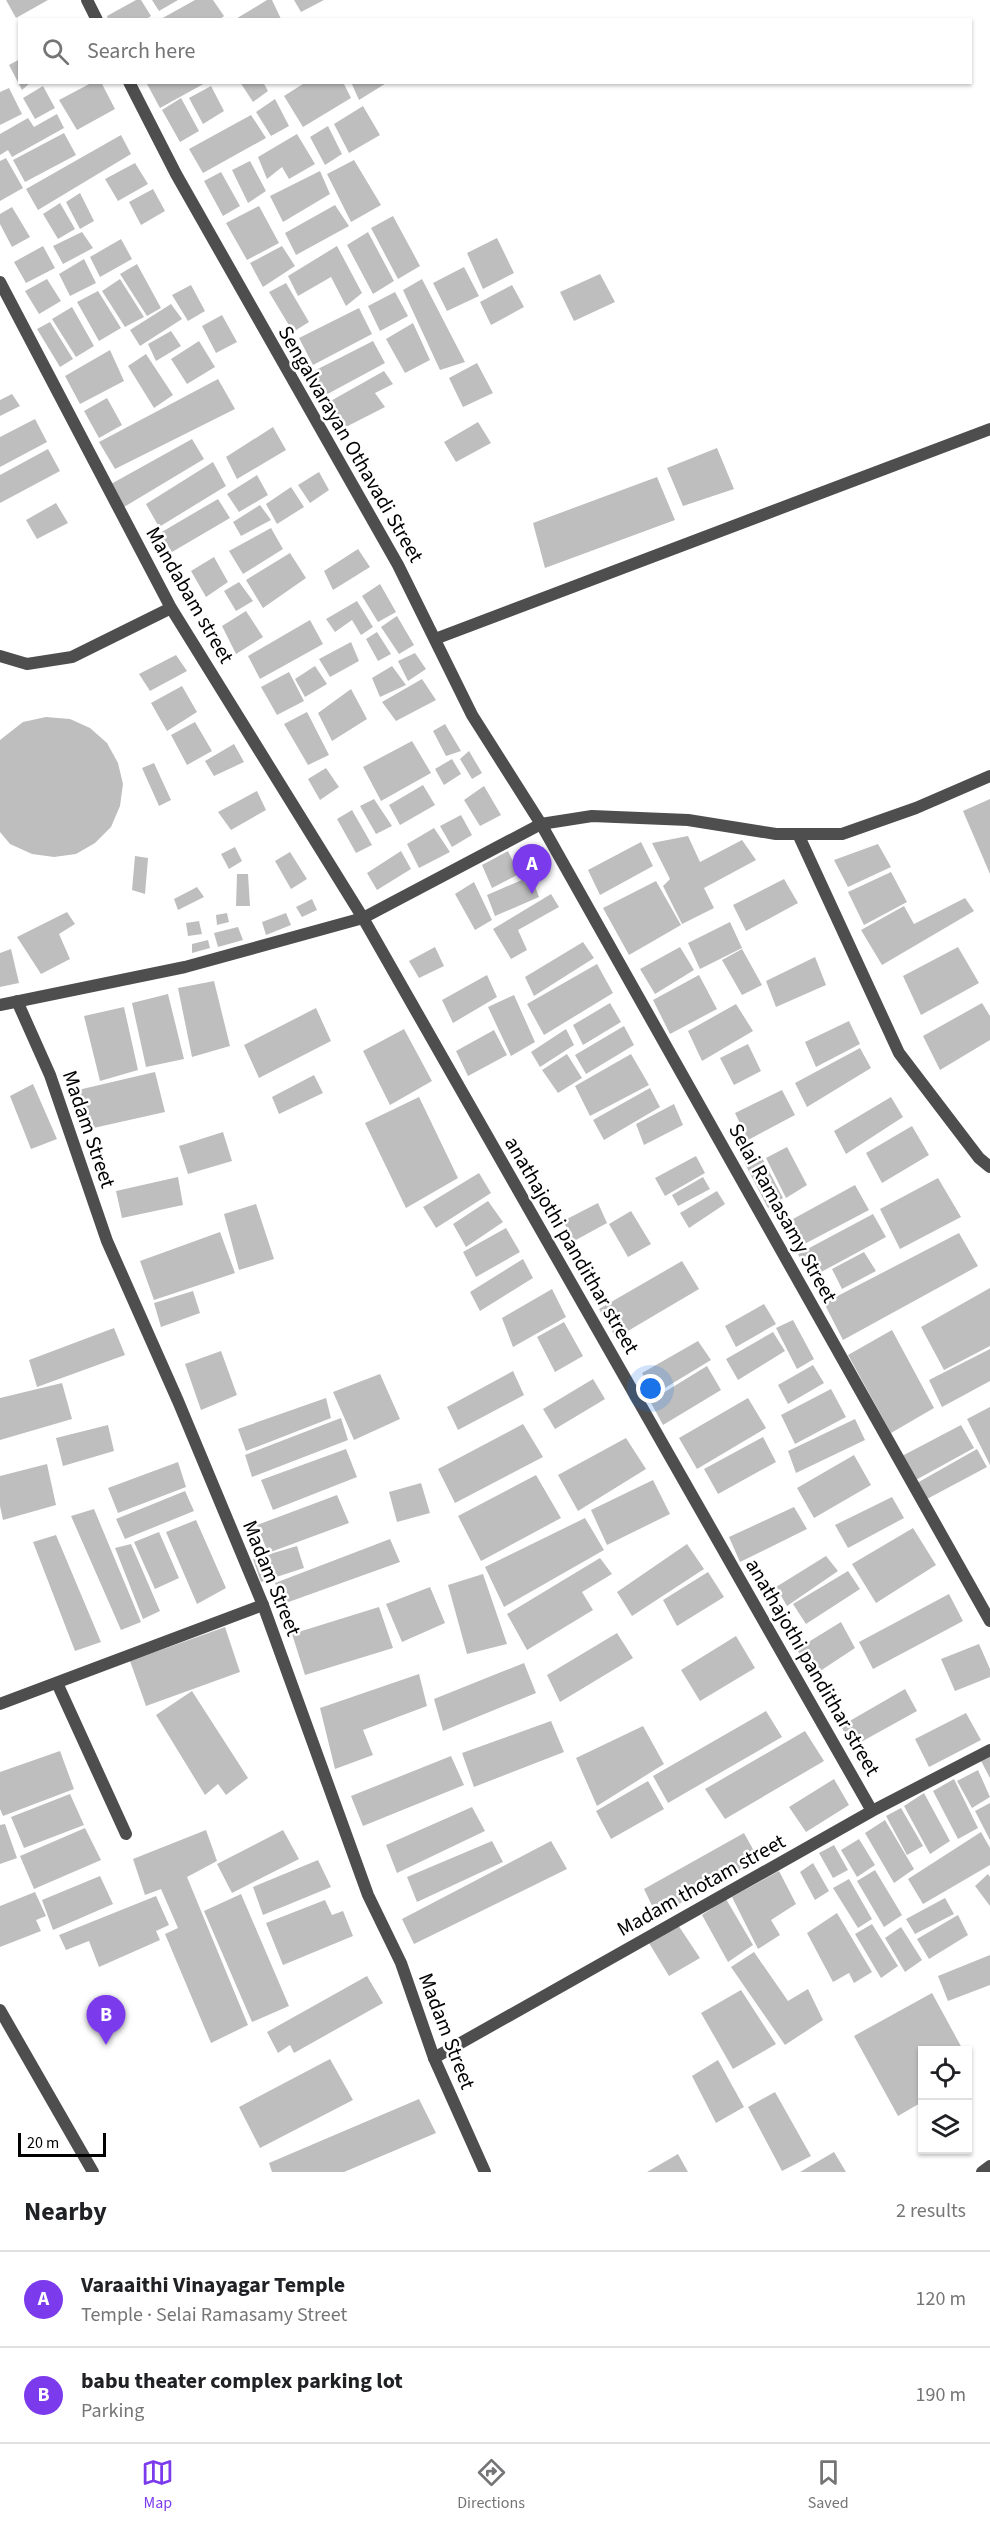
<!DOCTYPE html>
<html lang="en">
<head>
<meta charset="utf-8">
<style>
  :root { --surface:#fff; --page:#f6f6f6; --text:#202124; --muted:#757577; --line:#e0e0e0; --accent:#7c3aed }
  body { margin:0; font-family:"Source Sans 3",sans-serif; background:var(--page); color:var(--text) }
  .controls { position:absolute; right:18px; bottom:18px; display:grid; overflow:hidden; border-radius:0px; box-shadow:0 2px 4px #0004 }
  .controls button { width:54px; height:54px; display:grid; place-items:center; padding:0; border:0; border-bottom:2px solid var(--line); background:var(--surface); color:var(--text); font:30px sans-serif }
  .scale { position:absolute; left:18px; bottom:15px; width:88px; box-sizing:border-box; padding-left:6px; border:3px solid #000; border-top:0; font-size:16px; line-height:21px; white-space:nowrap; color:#000; -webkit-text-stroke:4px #fff; paint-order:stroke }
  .you { position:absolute; left:651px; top:1389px; width:21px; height:21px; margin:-15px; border:4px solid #fff; border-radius:50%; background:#1a73e8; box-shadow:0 0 0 9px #1a73e833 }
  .badge { display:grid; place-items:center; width:39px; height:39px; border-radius:50%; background:var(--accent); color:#fff; font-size:20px; font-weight:700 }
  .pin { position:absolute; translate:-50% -50px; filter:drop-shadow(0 2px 3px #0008) }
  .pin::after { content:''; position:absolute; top:32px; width:21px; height:18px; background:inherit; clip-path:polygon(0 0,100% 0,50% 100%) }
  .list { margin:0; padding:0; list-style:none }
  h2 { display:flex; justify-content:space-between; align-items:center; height:78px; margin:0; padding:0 24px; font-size:26px }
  h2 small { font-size:20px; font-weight:400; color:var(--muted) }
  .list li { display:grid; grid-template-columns:39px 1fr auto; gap:18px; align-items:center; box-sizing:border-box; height:96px; padding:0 24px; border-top:2px solid var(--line) }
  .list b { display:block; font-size:22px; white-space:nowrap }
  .list p { margin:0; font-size:20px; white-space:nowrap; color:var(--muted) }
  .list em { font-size:20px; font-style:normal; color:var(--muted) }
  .icon { flex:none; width:33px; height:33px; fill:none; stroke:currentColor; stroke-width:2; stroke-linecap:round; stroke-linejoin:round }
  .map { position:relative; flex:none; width:990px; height:2172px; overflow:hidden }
  .search { position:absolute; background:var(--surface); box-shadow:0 2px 4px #0004; left:18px; right:18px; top:18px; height:66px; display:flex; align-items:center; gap:15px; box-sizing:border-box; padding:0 21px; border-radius:0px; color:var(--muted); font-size:22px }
  .sheet { height:270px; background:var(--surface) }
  nav { display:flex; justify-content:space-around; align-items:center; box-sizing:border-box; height:84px; border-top:2px solid var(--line); background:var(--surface); font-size:16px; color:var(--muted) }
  nav a { display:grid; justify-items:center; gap:3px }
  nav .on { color:var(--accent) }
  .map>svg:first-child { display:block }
  .building { fill:#bebebe }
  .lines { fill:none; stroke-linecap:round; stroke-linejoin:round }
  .minor { stroke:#4e4e4e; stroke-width:12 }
  .tertiary { stroke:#4e4e4e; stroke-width:12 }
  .labels { text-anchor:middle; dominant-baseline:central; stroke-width:5; stroke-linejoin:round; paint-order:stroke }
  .street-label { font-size:21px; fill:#000; stroke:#fff }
</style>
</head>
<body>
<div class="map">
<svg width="990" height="2172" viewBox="0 0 990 2172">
  <rect width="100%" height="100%" fill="#fff"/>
  <path class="building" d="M6,0H48L16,18Z
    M136,0H141L151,16L145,20H108L107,16Z
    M152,0H178L159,11Z
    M195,0H213L224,16L219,20H159Z
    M267,0H272L281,19L234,20Z
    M294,0H324L301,12Z
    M20,59V82H31L22,90L9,65Z
    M93,82H101L115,109L77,130L59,100Z
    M150,82H207L160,108L147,84Z
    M240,82H263L268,91L253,102Z
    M306,82H343L351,98L303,127L284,96Z
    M351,82H388L359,100Z
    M43,86L55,108L35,119L23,98Z
    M211,86L224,111L203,124L189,98Z
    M9,88L22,114L0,125V92Z
    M181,98L199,131L180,142L162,110Z
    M275,99L289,126L271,136L256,112Z
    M363,106L380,135L349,153L334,124Z
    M57,114L64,128L12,157L8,150L0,155V134L28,118L34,127Z
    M251,115L266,138L203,173L189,149Z
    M328,126L342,154L325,165L310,137Z
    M64,133L76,155L25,182L13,160Z
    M297,134L315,164L289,179L282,167L267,179L258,157Z
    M121,135L131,154L38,210L26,189Z
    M6,158L23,188L0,201V161Z
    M354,160L381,205L351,222L327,174Z
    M250,161L266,191L248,203L232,170Z
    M135,163L148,184L118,201L105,179Z
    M320,171L330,194L283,222L270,196Z
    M221,172L240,206L223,216L204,181Z
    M153,189L165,211L141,225L129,202Z
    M80,193L94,221L80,229L66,202Z
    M60,203L75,229L58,239L43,214Z
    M335,205L349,226L296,255L285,233Z
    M259,206L279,243L247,260L226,223Z
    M12,207L30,237L12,247L0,224V214Z
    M393,216L420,266L398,279L371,228Z
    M82,232L93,248L63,264L53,246Z
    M368,232L394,281L373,294L347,245Z
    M497,238L514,273L483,289L467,253Z
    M121,239L132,259L100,277L90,257Z
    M43,246L55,268L26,283L14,262Z
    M282,246L295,266L263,287L250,263Z
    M337,246L362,293L346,306L331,277L298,296L288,276Z
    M84,259L96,283L70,296L59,274Z
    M137,264L161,308L147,316L120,274Z
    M464,267L479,296L447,311L433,283Z
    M600,274L615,302L574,321L560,292Z
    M47,279L61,301L39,314L25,291Z
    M120,279L144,317L125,327L102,291Z
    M422,279L465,362L440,370L403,290Z
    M286,283L309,322L293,332L269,292Z
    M191,285L205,311L188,321L172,295Z
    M512,285L524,307L491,325L480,302Z
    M98,291L121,328L99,341L77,302Z
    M395,292L408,316L380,331L368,306Z
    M171,304L182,319L140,346L130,330Z
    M72,307L94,346L76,357L52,319Z
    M359,308L372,334L313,365L299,338Z
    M222,315L237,342L216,353L202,326Z
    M50,322L73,359L60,367L37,329Z
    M413,323L430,360L405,373L386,339Z
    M171,331L181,346L156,361L148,344Z
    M199,341L215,367L187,384L171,359Z
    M373,341L385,363L322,397L312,372Z
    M110,350L124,381L80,404L65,376Z
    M146,354L173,395L154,408L128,366Z
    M477,363L493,393L463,407L449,378Z
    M384,371L393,384L375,393L385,407L340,430L327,403Z
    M218,379L235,409L115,469L99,442Z
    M12,394L20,406L0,416V400Z
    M107,398L122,425L99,438L84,411Z
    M35,419L47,442L0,467V437Z
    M478,422L491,443L456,462L444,442Z
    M273,427L286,450L237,479L226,457Z
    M192,439L204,459L124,507L111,484Z
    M717,448L734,489L683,506L667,468Z
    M48,449L60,471L0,503V475Z
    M213,462L226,486L159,527L146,504Z
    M319,472L329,490L310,503L298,485Z
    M257,475L268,495L239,512L227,494Z
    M657,477L675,520L545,568L533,523Z
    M291,487L304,507L277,524L266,504Z
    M218,499L230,518L172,552L160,533Z
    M56,503L68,523L37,539L26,520Z
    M260,505L271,520L241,536L233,522Z
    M271,528L283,549L243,574L229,551Z
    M358,549L370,567L333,590L324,571Z
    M290,553L306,578L263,608L246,580Z
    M214,557L228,582L206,597L191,571Z
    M239,582L253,601L236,611L224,591Z
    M380,584L396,612L378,622L362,596Z
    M357,601L373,627L361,635L352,620L335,632L326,619Z
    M246,611L263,637L236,654L222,626Z
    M397,616L414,645L399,654L381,627Z
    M310,620L323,644L260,679L248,656Z
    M377,632L391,654L378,661L366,639Z
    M351,642L359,661L330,677L319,659Z
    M415,653L426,669L408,681L398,661Z
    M176,655L187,671L150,691L139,674Z
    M315,666L327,684L305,697L295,679Z
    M392,666L406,685L380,697L372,678Z
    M289,672L304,701L277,715L261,687Z
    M422,679L436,700L396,721L382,702Z
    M182,686L197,712L167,731L151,703Z
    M351,689L367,719L332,741L318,713Z
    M307,712L329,755L308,765L284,724Z
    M46,717L70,719L90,728L107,743L118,763L123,784L120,806L111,827L95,843L76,854L54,857L32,854L10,844L0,832V740L23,722Z
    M195,722L212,751L187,765L171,735Z
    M445,724L461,751L446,756L433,731Z
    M412,741L431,773L381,801L363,767Z
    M234,744L244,762L214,776L205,761Z
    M469,751L482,773L472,779L460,759Z
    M452,759L461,774L444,785L435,769Z
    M154,763L171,800L159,806L142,768Z
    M326,768L339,787L320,800L308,779Z
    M423,785L435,805L400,825L389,805Z
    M484,786L501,815L480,826L464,800Z
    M257,791L266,810L231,830L218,812Z
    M374,799L392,826L376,834L360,806Z
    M990,799V874L963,811Z
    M352,810L372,845L356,853L337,819Z
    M461,815L472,835L452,847L440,826Z
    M434,828L450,852L419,868L407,844Z
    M688,836L700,862L742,840L756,860L704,888L714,908L682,924L663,886L670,879L652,843Z
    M641,842L653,866L600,895L588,870Z
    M878,844L891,867L848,887L834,860Z
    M235,847L242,861L229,869L221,854Z
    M401,851L411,869L377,890L367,873Z
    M508,851L519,874L492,888L482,865Z
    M290,852L307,879L291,889L275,861Z
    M135,856L148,858L145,894L132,890Z
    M891,872L907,902L864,925L848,892Z
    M237,874H248L250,906H236Z
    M531,876L539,897L495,916L487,895Z
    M784,879L798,903L746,931L733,905Z
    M656,881L681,925L629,955L603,908Z
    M474,882L492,920L475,930L455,894Z
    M197,887L204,897L178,910L174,899Z
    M551,894L559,907L518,930L527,950L511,959L493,929Z
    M965,898L974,911L882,965L861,930L904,906L914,924Z
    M312,899L317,910L302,917L296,907Z
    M67,912L75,924L59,934L70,959L41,974L17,937Z
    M227,913L229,922L217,925L216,915Z
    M286,913L291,925L266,935L262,922Z
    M199,921L202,934L188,936L186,923Z
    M730,922L742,948L700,969L688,943Z
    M238,927L243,940L218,947L214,933Z
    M208,940L210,948L192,953V944Z
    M583,942L594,958L534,996L525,977Z
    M435,947L444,966L419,978L409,961Z
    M680,947L694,970L655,994L640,969Z
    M958,947L979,983L921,1015L903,976Z
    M11,949L19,983L0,987V953Z
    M742,949L762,985L742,995L722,960Z
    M815,957L826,985L776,1007L766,981Z
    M597,964L613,993L544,1035L527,1004Z
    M487,975L497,997L453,1023L442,1000Z
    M699,975L717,1009L670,1034L653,1000Z
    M214,981L230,1046L192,1057L178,988Z
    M168,994L184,1059L146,1067L132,1003Z
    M514,995L535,1042L511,1056L488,1007Z
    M610,1003L621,1022L583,1045L573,1025Z
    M982,1003L990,1016V1040L940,1070L923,1036Z
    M736,1004L753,1031L702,1061L688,1031Z
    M124,1007L138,1070L100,1081L84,1016Z
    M316,1008L331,1041L259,1078L244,1045Z
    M849,1021L860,1044L816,1067L805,1042Z
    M624,1026L634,1045L586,1074L575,1055Z
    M404,1029L432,1081L390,1105L363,1051Z
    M566,1029L574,1045L540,1067L531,1052Z
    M494,1030L507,1055L468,1076L456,1051Z
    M748,1044L761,1071L734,1085L720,1058Z
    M860,1048L871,1068L807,1107L795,1083Z
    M567,1054L582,1078L558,1093L542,1070Z
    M631,1054L649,1085L590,1116L575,1086Z
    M155,1072L165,1112L89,1129L78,1090Z
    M314,1075L323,1093L279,1114L272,1097Z
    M33,1084L57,1139L31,1149L10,1096Z
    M650,1088L660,1107L604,1140L593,1120Z
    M782,1090L795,1115L748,1140L735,1113Z
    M419,1097L458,1178L406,1208L365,1123Z
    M891,1097L903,1117L846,1154L834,1131Z
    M674,1104L683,1125L644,1145L636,1124Z
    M912,1126L929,1155L882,1183L866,1153Z
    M223,1132L232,1161L188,1174L179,1146Z
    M787,1147L807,1185L786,1198L766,1158Z
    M760,1154L783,1198L768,1208L744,1162Z
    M696,1156L705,1173L665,1196L655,1178Z
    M479,1173L491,1193L436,1228L423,1207Z
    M178,1177L183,1205L122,1218L116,1191Z
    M703,1177L710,1189L678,1206L672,1195Z
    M938,1178L961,1217L900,1249L880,1209Z
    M855,1185L869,1210L795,1249L782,1225Z
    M717,1191L725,1204L689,1228L680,1213Z
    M488,1201L503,1222L466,1247L453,1224Z
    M598,1203L607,1223L574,1241L563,1221Z
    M256,1204L274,1259L239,1270L224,1214Z
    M631,1211L651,1244L628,1257L609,1224Z
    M873,1214L886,1237L810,1278L798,1254Z
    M506,1228L520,1252L476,1277L463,1252Z
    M220,1232L235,1273L154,1300L140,1261Z
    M959,1233L978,1266L843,1340L824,1303Z
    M864,1252L876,1271L842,1289L832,1269Z
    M523,1259L533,1278L480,1311L470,1292Z
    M682,1261L699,1289L616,1338L599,1309Z
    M990,1288V1346L944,1370L921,1327Z
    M552,1289L566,1317L513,1347L502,1318Z
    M193,1291L200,1313L161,1327L154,1303Z
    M764,1304L776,1324L736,1347L725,1326Z
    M793,1320L814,1359L797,1369L776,1328Z
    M564,1322L583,1356L555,1372L537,1337Z
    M114,1328L125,1355L37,1387L29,1360Z
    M892,1330L934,1408L891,1433L848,1355Z
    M773,1332L785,1351L738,1380L726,1359Z
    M698,1341L711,1360L655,1394L642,1373Z
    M990,1349V1381L942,1407L929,1380Z
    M221,1351L237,1395L201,1410L185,1364Z
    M813,1365L824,1383L788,1404L778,1385Z
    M707,1366L721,1390L663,1425L650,1401Z
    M513,1371L524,1395L458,1430L447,1407Z
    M380,1374L400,1419L354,1440L333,1392Z
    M593,1379L605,1399L555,1429L543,1409Z
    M62,1383L72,1419L0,1440V1398Z
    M831,1389L846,1417L795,1444L781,1415Z
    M326,1398L331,1418L246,1451L238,1429Z
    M748,1398L766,1428L697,1469L679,1438Z
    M990,1407V1465L967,1419Z
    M341,1418L348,1440L252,1477L245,1455Z
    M855,1419L865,1440L796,1473L788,1451Z
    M523,1424L543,1457L455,1503L438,1469Z
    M108,1425L114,1451L63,1466L56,1438Z
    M961,1425L974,1448L914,1481L902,1456Z
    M763,1437L776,1462L718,1494L704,1469Z
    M626,1438L646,1469L578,1511L558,1475Z
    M346,1449L357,1477L273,1510L261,1480Z
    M977,1449L987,1467L927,1499L917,1483Z
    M854,1455L871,1485L814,1518L797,1488Z
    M178,1462L186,1487L118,1513L108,1488Z
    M47,1464L56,1505L3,1520L0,1506V1476Z
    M536,1475L561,1518L481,1561L458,1516Z
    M653,1480L670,1514L607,1545L591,1510Z
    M421,1483L430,1513L397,1522L389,1492Z
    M185,1491L194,1511L125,1539L116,1519Z
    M337,1495L349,1523L268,1553L257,1525Z
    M892,1497L904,1518L848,1548L835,1525Z
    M794,1507L807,1529L740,1562L729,1537Z
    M94,1509L141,1622L121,1630L71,1516Z
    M585,1518L604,1550L504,1607L485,1567Z
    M196,1520L226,1588L197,1604L166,1532Z
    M913,1528L936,1565L876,1603L852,1564Z
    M159,1532L179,1578L155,1589L134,1542Z
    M56,1535L101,1642L75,1651L33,1542Z
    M390,1539L400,1562L283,1604L275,1583Z
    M131,1544L160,1611L143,1619L115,1548Z
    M687,1544L704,1569L632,1616L617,1592Z
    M297,1546L304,1568L261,1582L253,1559Z
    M826,1556L838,1571L787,1606L776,1587Z
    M600,1558L612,1574L582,1592L593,1610L527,1650L507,1614Z
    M848,1571L860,1589L806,1624L793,1604Z
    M708,1572L724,1597L677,1626L663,1600Z
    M483,1574L507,1644L467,1654L448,1585Z
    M430,1587L445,1623L402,1642L386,1604Z
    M949,1594L963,1621L873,1669L859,1642Z
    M379,1607L393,1648L305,1675L292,1634Z
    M841,1622L855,1648L811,1677L797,1649Z
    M225,1627L240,1672L146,1706L130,1661Z
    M617,1633L633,1658L560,1702L547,1675Z
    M736,1636L755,1668L700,1701L681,1670Z
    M979,1644L990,1669V1677L955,1691L941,1659Z
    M524,1663L536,1693L443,1731L434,1699Z
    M419,1674L427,1706L363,1730L373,1755L335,1769L320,1708Z
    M905,1689L917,1711L852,1747L841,1726Z
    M192,1691L248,1778L226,1795L218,1784L205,1795L156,1715Z
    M766,1711L782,1737L668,1803L653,1776Z
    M966,1713L981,1740L929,1767L915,1739Z
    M551,1721L564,1752L474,1787L462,1753Z
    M643,1726L664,1764L597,1806L576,1758Z
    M805,1731L824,1761L725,1819L705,1789Z
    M60,1751L74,1789L3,1816L0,1809V1772Z
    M990,1754V1778L980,1759Z
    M451,1756L464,1785L363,1826L351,1796Z
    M978,1770L990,1797L972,1808L957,1781Z
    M834,1779L849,1805L806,1832L789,1807Z
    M954,1779L978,1828L958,1839L933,1791Z
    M648,1781L664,1809L611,1839L596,1811Z
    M924,1793L950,1841L930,1854L904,1806Z
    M70,1794L84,1825L24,1848L11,1817Z
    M990,1803V1840L975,1811Z
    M472,1807L485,1831L397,1873L386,1845Z
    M901,1808L923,1846L907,1855L886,1816Z
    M885,1820L914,1869L894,1883L865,1833Z
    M5,1824L17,1858L0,1864V1825Z
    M85,1828L101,1860L34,1889L20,1856Z
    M206,1830L217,1861L187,1877L248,2025L211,2043L165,1934L178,1928L161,1889L145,1895L133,1859Z
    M283,1830L299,1859L232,1893L217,1864Z
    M981,1832L990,1848V1865L923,1904L908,1879Z
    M744,1833L759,1860L657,1916L644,1889Z
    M859,1839L875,1865L857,1877L841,1850Z
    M492,1841L503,1862L417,1902L407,1877Z
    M551,1841L567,1869L414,1944L402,1919Z
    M834,1845L848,1870L833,1878L819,1853Z
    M318,1860L331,1887L263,1915L253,1887Z
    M813,1863L829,1891L815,1900L800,1872Z
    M875,1870L902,1915L884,1927L857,1881Z
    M779,1871L796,1904L771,1920L780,1935L758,1949L732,1897Z
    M988,1874L990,1877V1906L975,1886Z
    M100,1876L113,1904L53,1930L42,1900Z
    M849,1879L872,1919L858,1928L833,1888Z
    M35,1892L46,1916L36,1920L41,1931L0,1947V1906Z
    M241,1894L289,2006L252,2022L204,1911Z
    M156,1896L169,1925L156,1931L160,1940L99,1967L89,1941L66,1950L59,1935Z
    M945,1898L954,1914L915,1934L906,1919Z
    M726,1899L753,1945L728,1962L702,1915Z
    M325,1900L332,1915L343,1911L353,1936L283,1965L266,1923Z
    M837,1913L872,1972L854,1983L849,1973L833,1982L807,1933Z
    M958,1915L968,1935L929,1959L917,1939Z
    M872,1924L898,1966L881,1978L855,1934Z
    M678,1925L700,1958L669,1976L649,1943Z
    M901,1927L922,1960L905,1972L885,1938Z
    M754,1952L788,2001L808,1989L823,2020L785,2045L731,1967Z
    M990,1955V1985L948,2001L938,1976Z
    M367,1976L383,2003L294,2053L290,2045L278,2053L267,2032Z
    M741,1990L776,2044L733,2069L701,2013Z
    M932,1993L963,2050H922V2102L898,2116L854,2036Z
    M330,2059L353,2100L260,2148L239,2107Z
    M718,2060L744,2107L716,2123L692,2076Z
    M775,2092L811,2156L782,2171L748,2107Z
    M419,2099L436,2133L344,2172H272L269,2163Z
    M834,2152L846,2172H800Z
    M678,2154L688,2172H647Z"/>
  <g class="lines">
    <path class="minor" d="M87,0L97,20
      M129,82L176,174L398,565L472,715L541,824L990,1621
      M0,282L171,608L363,918L872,1811
      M435,639L990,429
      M0,656L27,664L72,657L171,608
      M798,834L899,1053L979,1158L990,1167
      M57,1683L126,1834
      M0,1704L263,1605
      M0,2010L93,2172
      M434,2058L872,1811L990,1750
      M982,2172L990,2166"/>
    <path class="tertiary" d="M17,1001L50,1075L107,1241L178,1401L263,1605L368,1895L401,1963L434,2058L485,2172
      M0,1005L185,967L363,918L541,824L592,816L688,820L776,834H842L916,808L990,776"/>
  </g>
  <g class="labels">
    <g class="street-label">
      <text transform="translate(351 444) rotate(60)">Sengalvarayan Othavadi Street</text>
      <text transform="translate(190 595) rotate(60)">Mandabam street</text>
      <text transform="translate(89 1129) rotate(71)">Madam Street</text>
      <text transform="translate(783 1213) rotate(61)">Selai Ramasamy Street</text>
      <text transform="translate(572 1245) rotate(60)">anathajothi pandithar street</text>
      <text transform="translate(272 1578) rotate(68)">Madam Street</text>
      <text transform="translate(813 1667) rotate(60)">anathajothi pandithar street</text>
      <text transform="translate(701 1885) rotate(-29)">Madam thotam street</text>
      <text transform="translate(447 2031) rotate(69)">Madam Street</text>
    </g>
  </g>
</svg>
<div class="controls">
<button><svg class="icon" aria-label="locate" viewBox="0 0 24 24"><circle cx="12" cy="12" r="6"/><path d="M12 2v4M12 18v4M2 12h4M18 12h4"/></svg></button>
<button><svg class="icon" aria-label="layers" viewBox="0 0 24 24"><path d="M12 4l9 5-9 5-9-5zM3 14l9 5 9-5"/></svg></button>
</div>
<div class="scale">20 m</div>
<div class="you"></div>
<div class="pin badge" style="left:532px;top:894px">A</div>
<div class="pin badge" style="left:106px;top:2045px">B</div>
<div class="search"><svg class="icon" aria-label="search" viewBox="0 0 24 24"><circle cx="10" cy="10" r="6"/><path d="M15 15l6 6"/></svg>Search here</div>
</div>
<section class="sheet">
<h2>Nearby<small>2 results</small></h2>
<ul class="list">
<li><span class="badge">A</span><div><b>Varaaithi Vinayagar Temple</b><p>Temple · Selai Ramasamy Street</p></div><em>120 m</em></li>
<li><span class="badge">B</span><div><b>babu theater complex parking lot</b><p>Parking</p></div><em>190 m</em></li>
</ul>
</section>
<nav>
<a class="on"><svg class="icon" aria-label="map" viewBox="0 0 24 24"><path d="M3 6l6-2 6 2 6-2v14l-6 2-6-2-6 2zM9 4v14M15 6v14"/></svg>Map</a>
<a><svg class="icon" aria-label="directions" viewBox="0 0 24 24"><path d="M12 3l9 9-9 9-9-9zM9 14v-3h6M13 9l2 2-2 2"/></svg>Directions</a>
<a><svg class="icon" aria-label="saved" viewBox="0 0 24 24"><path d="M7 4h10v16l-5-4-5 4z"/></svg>Saved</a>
</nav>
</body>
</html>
